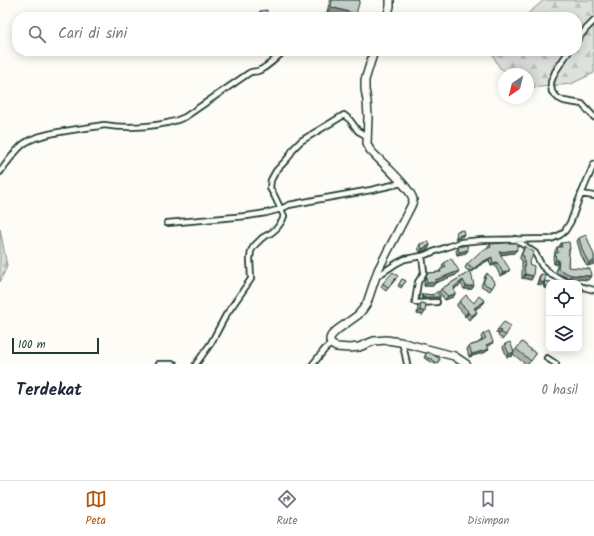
<!DOCTYPE html>
<html lang="id">
<head>
<meta charset="utf-8">
<style>
  :root { --surface:#fff; --page:#f2f2f3; --text:#1f2937; --muted:#747a83; --line:#e0e1e3; --accent:#b45309 }
  body { margin:0; font-family:Kalam,sans-serif; background:var(--page); color:var(--text) }
  .controls { position:absolute; right:12px; bottom:12px; display:grid; overflow:hidden; border-radius:8px; box-shadow:0 2px 10px #0003 }
  .controls button { width:36px; height:36px; display:grid; place-items:center; padding:0; border:0; border-bottom:1px solid var(--line); background:var(--surface); color:var(--text); font:20px sans-serif }
  .compass { position:absolute; left:498px; top:68px; width:36px; height:36px; border-radius:50%; background:var(--surface); box-shadow:0 2px 10px #0003; rotate:215deg }
  .scale { position:absolute; left:12px; bottom:10px; width:87px; box-sizing:border-box; padding-left:4px; border:2px solid #1f3d34; border-top:0; font-size:11px; line-height:14px; white-space:nowrap; color:#1f3d34; -webkit-text-stroke:3px #fdfcf7; paint-order:stroke }
  .list { margin:0; padding:0; list-style:none }
  h2 { display:flex; justify-content:space-between; align-items:center; height:52px; margin:0; padding:0 16px; font-size:17px }
  h2 small { font-size:13px; font-weight:400; color:var(--muted) }
  .icon { flex:none; width:22px; height:22px; fill:none; stroke:currentColor; stroke-width:2; stroke-linecap:round; stroke-linejoin:round }
  .map { position:relative; flex:none; width:594px; height:364px; overflow:hidden }
  .search { position:absolute; background:var(--surface); box-shadow:0 2px 10px #0003; left:12px; right:12px; top:12px; height:44px; display:flex; align-items:center; gap:10px; box-sizing:border-box; padding:0 14px; border-radius:16px; color:var(--muted); font-size:15px }
  .sheet { height:116px; background:var(--surface) }
  nav { display:flex; justify-content:space-around; align-items:center; box-sizing:border-box; height:56px; border-top:1px solid var(--line); background:var(--surface); font-size:11px; color:var(--muted) }
  nav a { display:grid; justify-items:center; gap:2px }
  nav .on { color:var(--accent) }
  .map>svg:first-child { display:block }
  .forest { fill:url(#forest-firs); stroke:#7e8e88 }
  .lines { fill:none; stroke-linecap:round; stroke-linejoin:round }
  .street-casing { stroke:#1f3d34; stroke-width:8 }
  .secondary-casing { stroke:#1f3d34; stroke-width:10 }
  .street { stroke:#fdfcf7; stroke-width:4.5 }
  .secondary { stroke:#fdfcf7; stroke-width:7 }
  .wall { fill:#aab0ab; stroke:#1f3d34 }
  .shaded-wall { fill:#8b908b; stroke:#1f3d34 }
  .building { fill:#c6cdc7; stroke:#1f3d34 }
</style>
</head>
<body>
<div class="map">
<svg width="594" height="364" viewBox="0 0 594 364">
  <defs>
    <pattern id="forest-firs" width="22" height="20" patternUnits="userSpaceOnUse"><rect width="22" height="20" fill="#dde0db"/><path d="M5 1l3.5 6h-7zM16 11l3.5 6h-7z" fill="#bdc1bd"/></pattern>
  </defs>
  <rect width="100%" height="100%" fill="#fdfcf7"/>
  <filter id="ink" filterUnits="userSpaceOnUse"><feTurbulence type="fractalNoise" baseFrequency=".025" numOctaves="2"/><feDisplacementMap in="SourceGraphic" scale="8" xChannelSelector="R" yChannelSelector="G"/><feConvolveMatrix kernelMatrix="1 2 1 2 8 2 1 2 1" color-interpolation-filters="sRGB"/></filter>
  <g filter="url(#ink)">
    <path class="forest" d="M544,0H594V73L571,84L530,88L528,87V74H509L499,67L491,51H577V17H524Z
      M0,229L7,266L0,282Z"/>
    <g class="lines">
      <defs>
        <path id="street" d="M577,40L586,29L594,21
          M569,51L555,72L551,82V86L552,92L558,98L564,101L582,104L594,117
          M0,172C6,164 17,148 25,143C40,132 85,129 104,125C127,129 164,127 185,117L249,73C252,71 255,72 258,71C267,68 277,57 284,51
          M581,194L594,196
          M167,223L247,216L266,213L281,209L289,205L315,200L371,190L402,183
          M515,239L535,253L542,266L552,275L570,283
          M422,256L424,272L422,276L418,282L415,302L418,303L437,302
          M376,277L397,263L405,259L422,256L461,242L482,240L551,239L560,235L565,231L571,221L577,204L594,164
          M579,286L594,290
          M402,343L405,354L407,364
          M547,358L556,364
          M159,364H174
          M196,364L211,343L226,315L251,279L250,259L251,251L254,246L262,238L271,233L277,228L282,221L284,216L275,197L270,188L271,180L276,171L288,158L294,148L301,141L344,115L350,120L358,131L367,136
          M313,364L325,349L331,344"/>
        <path id="secondary" d="M387,17L390,6V0
          M374,51L365,80V89L367,101L368,117L367,144L370,150C378,159 413,190 413,200C413,202 412,204 411,206L378,270L367,303L363,309L358,315L337,330L331,336L330,339V341L331,344L336,347L350,348L359,347L374,341L386,340L400,342L454,356L466,364"/>
      </defs>
      <use href="#street" class="street-casing"/>
      <use href="#secondary" class="secondary-casing"/>
      <use href="#street" class="street"/>
      <use href="#secondary" class="secondary"/>
    </g>
    <path class="wall" d="M330,0H360L327,12Z
      M260,11L266,16L260,17L259,13Z
      M579,238L594,255V264L587,266L581,255L577,241Z
      M561,243L570,249L569,250L568,267L591,276L588,280L569,278L556,273L557,264H554L553,257L555,254V251L557,247H559Z
      M420,244L430,245L428,249L420,252L418,248Z
      M490,244L517,250L514,253L500,255L507,273L500,276L495,265L491,266L489,260L480,265L471,272L472,289H464L461,284L454,289L455,294L453,297L445,300L439,292L441,289L471,271L470,270L468,271L465,268L467,264L488,249V247Z
      M525,246L529,264L533,276L531,280L523,278L522,279V260L520,259V257L523,250Z
      M458,247L468,250L466,253L457,255L456,251Z
      M444,263L456,275L435,283L433,286H424V280L428,273L439,272L440,270L443,268L442,267Z
      M487,273L495,283L490,291L481,286L485,276Z
      M541,274L544,281L549,283V288H544L543,284L542,285L537,284L539,277Z
      M396,279L386,291L381,287L383,283Z
      M402,279L406,281L401,288L398,286Z
      M422,294L438,295L440,297L439,299H422L421,295Z
      M460,301L474,303L485,301L483,304L475,310L477,312L475,315L469,320L466,316H464L465,315L457,306V304Z
      M421,303L423,315L417,314L418,307Z
      M504,322L506,335L503,339L498,336L499,334L496,333Z
      M483,334L493,342L491,345L487,347L489,349L486,352L469,357L467,349L469,346L478,343L479,342L482,340L481,337Z
      M522,342L536,354L528,364H525L513,354L512,356L507,357L503,347L505,344L514,352Z
      M427,352L440,359L437,364H435L428,360L424,358Z"/>
    <path class="shaded-wall" d="M331,7L356,14L354,17H346L327,12Z
      M267,15L266,16L260,17L261,16Z
      M464,234L463,236L455,239L456,237Z
      M430,245L428,249L420,252L422,249Z
      M468,250L466,253L457,255L459,252Z
      M517,250L514,253L496,255L499,252Z
      M492,257L489,260L480,265L471,272L473,269L482,262Z
      M556,260H559L557,264H554Z
      M594,261V264L587,266L589,263Z
      M497,262L495,265L491,266L493,263Z
      M510,270L507,273L500,276L503,273Z
      M459,271L456,275L435,283L433,286H424L427,282L435,280Z
      M525,274L533,276L531,280L523,278Z
      M571,275L591,276L588,280L569,278Z
      M463,280L461,284L452,291L454,287Z
      M539,281L544,283L542,285L537,284Z
      M466,286H474L472,289H464Z
      M545,286H549V288H544Z
      M455,294L453,297L445,300L448,296Z
      M423,297H440L439,299H422Z
      M485,301L483,304L472,312L474,308Z
      M420,310L425,312L423,315L417,314Z
      M477,312L475,315L469,320L471,316Z
      M467,313H469L466,316H464Z
      M498,329L502,331L499,334L496,333Z
      M493,342L491,345L484,349L486,345Z
      M489,349L486,352L469,357L472,354Z
      M514,352L512,356L507,357L509,354Z"/>
    <path class="building" d="M332,0H360L356,14L331,7Z
      M267,10V15L261,16L260,11Z
      M463,230L464,234L456,237L457,231Z
      M586,235L594,255V261L589,263L583,252L579,238Z
      M428,241L430,245L422,249L420,244Z
      M569,242L570,249H569L568,267L590,269L591,276L571,275L558,269L559,260H556L555,253H558L557,247H562L561,243Z
      M507,243H517V250L499,252L510,270L503,273L497,262L493,263L492,257L482,262L473,269L472,267H470L467,264L480,252L491,247L490,244Z
      M467,245L468,250L459,252L458,247Z
      M525,246L534,252L529,264L534,266L533,276L525,274V276L524,256H522V254Z
      M451,258L459,271L435,280V283L427,282L426,277L428,273L441,272L440,270L446,267L444,263Z
      M471,271L474,286H466L463,280L454,287L455,294L448,296L441,289Z
      M393,272L398,276L388,287L383,283Z
      M487,273L495,283L492,288L483,283Z
      M541,274L546,275L544,283L539,281Z
      M402,279L406,281L402,286L399,284Z
      M544,281L551,282V283H549V286H545Z
      M579,287L583,289L579,298Z
      M438,291V295H440V297H423L422,294L433,295Z
      M466,295L474,303L479,296L485,301L474,308L477,312L471,316L469,313H467L468,311L460,303V301Z
      M421,303L426,304L425,312L420,310Z
      M504,322L511,326L506,335L501,333L502,331L498,329Z
      M489,331L493,342L486,345L489,349L472,354L469,346L479,343V342L486,338L483,334Z
      M510,342L514,352L509,354L505,344Z
      M522,342L536,354L531,361L516,349Z
      M427,352L432,354L440,359L437,363L430,358L429,359L425,356Z"/>
  </g>
</svg>
<div class="controls">
<button><svg class="icon" aria-label="locate" viewBox="0 0 24 24"><circle cx="12" cy="12" r="6"/><path d="M12 2v4M12 18v4M2 12h4M18 12h4"/></svg></button>
<button><svg class="icon" aria-label="layers" viewBox="0 0 24 24"><path d="M12 4l9 5-9 5-9-5zM3 14l9 5 9-5"/></svg></button>
</div>
<svg class="compass" viewBox="-18 -18 36 36"><path d="M0-13l5 13h-10z" fill="#e53935"/><path d="M0 13l5-13h-10z" fill="#747a83"/></svg>
<div class="scale">100 m</div>
<div class="search"><svg class="icon" aria-label="search" viewBox="0 0 24 24"><circle cx="10" cy="10" r="6"/><path d="M15 15l6 6"/></svg>Cari di sini</div>
</div>
<section class="sheet">
<h2>Terdekat<small>0 hasil</small></h2>
<ul class="list">
</ul>
</section>
<nav>
<a class="on"><svg class="icon" aria-label="map" viewBox="0 0 24 24"><path d="M3 6l6-2 6 2 6-2v14l-6 2-6-2-6 2zM9 4v14M15 6v14"/></svg>Peta</a>
<a><svg class="icon" aria-label="directions" viewBox="0 0 24 24"><path d="M12 3l9 9-9 9-9-9zM9 14v-3h6M13 9l2 2-2 2"/></svg>Rute</a>
<a><svg class="icon" aria-label="saved" viewBox="0 0 24 24"><path d="M7 4h10v16l-5-4-5 4z"/></svg>Disimpan</a>
</nav>
</body>
</html>
